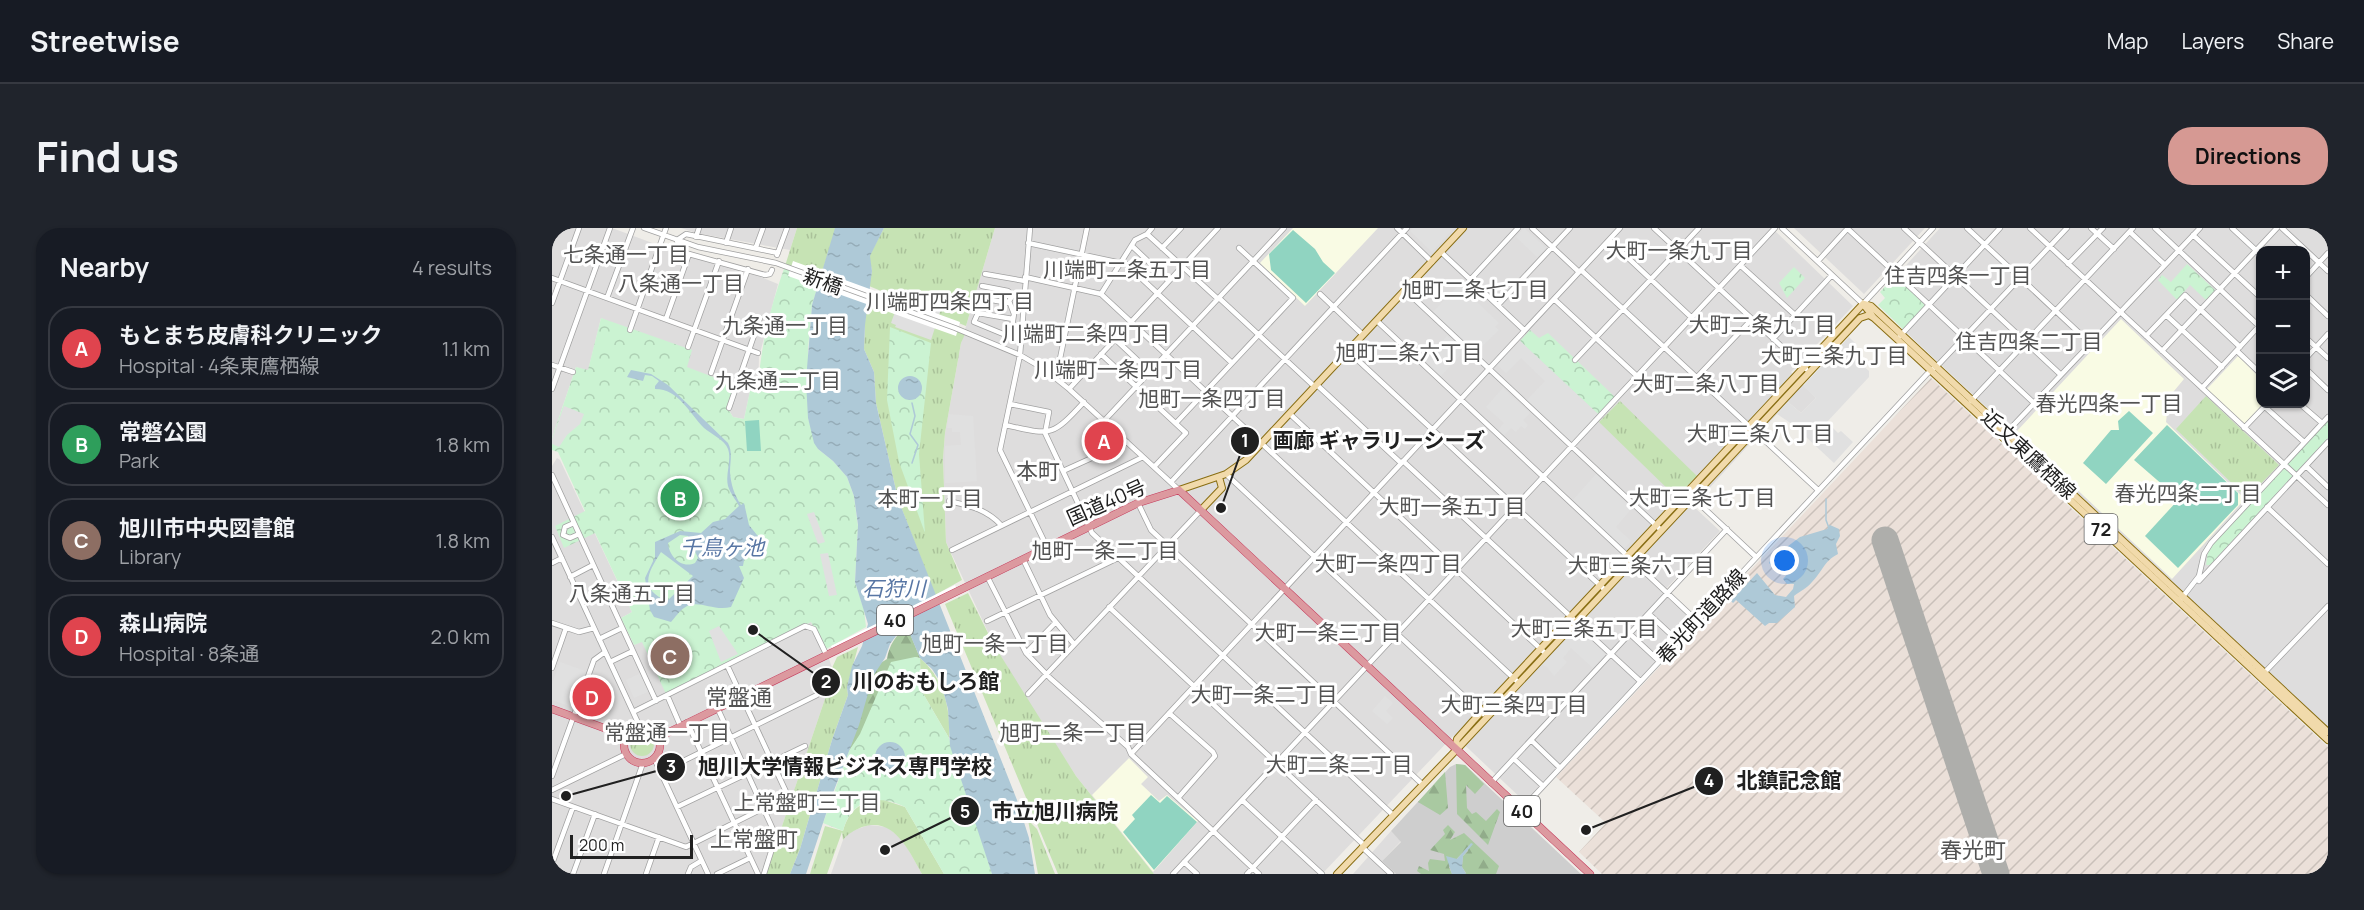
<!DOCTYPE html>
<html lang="en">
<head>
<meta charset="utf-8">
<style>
  :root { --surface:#171b24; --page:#20242c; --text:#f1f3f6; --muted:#9ea1a6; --line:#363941; --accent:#d69993 }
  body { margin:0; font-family:Manrope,"Noto Sans JP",sans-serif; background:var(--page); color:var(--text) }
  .controls { position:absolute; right:18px; top:18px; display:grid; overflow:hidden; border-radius:12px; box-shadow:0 2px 4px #0004 }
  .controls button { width:54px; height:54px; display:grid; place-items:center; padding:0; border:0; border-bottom:2px solid var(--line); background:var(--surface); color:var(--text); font:30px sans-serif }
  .scale { position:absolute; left:18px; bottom:15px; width:123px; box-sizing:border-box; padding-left:6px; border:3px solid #202020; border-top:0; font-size:16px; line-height:21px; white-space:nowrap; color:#202020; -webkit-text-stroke:4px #fff; paint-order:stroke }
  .you { position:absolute; left:1233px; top:333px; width:21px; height:21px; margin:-15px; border:4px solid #fff; border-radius:50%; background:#1a73e8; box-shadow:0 0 0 9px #1a73e833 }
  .badge { display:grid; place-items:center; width:39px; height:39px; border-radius:50%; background:var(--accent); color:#fff; font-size:20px; font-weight:700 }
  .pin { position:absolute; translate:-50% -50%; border:3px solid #fff; box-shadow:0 2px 6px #0006 }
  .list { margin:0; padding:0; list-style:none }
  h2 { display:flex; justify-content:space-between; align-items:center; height:78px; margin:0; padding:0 24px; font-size:26px }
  h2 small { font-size:20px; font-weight:400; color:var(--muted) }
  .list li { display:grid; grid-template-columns:39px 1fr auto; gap:18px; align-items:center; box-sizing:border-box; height:84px; margin:0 12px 12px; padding:0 12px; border:2px solid var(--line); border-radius:24px }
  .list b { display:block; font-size:22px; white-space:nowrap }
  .list p { margin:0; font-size:20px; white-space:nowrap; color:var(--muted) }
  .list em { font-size:20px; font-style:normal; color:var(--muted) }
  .icon { flex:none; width:33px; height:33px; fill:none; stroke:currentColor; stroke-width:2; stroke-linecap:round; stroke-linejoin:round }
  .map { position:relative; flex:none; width:1776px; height:646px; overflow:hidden; border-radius:24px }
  header { display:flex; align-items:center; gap:36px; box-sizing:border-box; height:84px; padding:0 30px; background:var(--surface); border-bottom:2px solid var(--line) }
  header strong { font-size:28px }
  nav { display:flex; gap:33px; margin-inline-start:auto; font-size:21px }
  .intro { display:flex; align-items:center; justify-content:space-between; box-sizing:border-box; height:144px; padding:0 36px }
  h1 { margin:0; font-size:42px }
  .button { padding:15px 27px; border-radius:24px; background:var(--accent); color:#111; font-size:21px; font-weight:700 }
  main { display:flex; gap:36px; padding:0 36px }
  aside { flex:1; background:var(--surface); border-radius:24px; box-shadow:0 2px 4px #0004 }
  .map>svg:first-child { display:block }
  .residential { fill:#dedddd; fill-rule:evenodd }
  .education { fill:#f9fbe4 }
  .religious { fill:#cecece }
  .military { fill:url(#military-furrows) }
  .grass { fill:url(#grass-tufts) }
  .forest { fill:url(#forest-firs) }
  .park { fill:url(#park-crowns) }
  .pitch { fill:#90d4c1 }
  .parking { fill:#e0e0e0 }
  .water { fill:url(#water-ripples); fill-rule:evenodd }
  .pier { fill:#fff }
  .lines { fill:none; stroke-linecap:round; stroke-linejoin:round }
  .stream { stroke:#aec9d7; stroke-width:1.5 }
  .runway { stroke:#aeaeab; stroke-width:27 }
  .minor-casing { stroke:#a1a1a1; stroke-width:6 }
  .major-casing { stroke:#896e13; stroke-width:8 }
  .highway-casing { stroke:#c53c5d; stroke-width:8 }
  .minor { stroke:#fff; stroke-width:4.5 }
  .major { stroke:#f1daab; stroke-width:6 }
  .highway { stroke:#dc999f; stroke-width:7 }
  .labels { text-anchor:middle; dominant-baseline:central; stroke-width:6; stroke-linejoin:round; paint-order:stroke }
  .shield { fill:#fff; stroke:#636363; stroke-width:1.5 }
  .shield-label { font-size:18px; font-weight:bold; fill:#202020 }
  .street-label { font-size:20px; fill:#202020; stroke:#fff }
  .neighbourhood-label { font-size:21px; fill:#535353; stroke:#fff }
  .water-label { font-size:21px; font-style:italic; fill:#5876a4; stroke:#fff }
  .quarter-label { font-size:22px; fill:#535353; stroke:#fff }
  .leader { fill:none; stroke:#202020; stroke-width:2 }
  .callout-dot { fill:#202020; stroke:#fff; stroke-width:2 }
  .mark-label { font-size:18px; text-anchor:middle; font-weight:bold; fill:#fff }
  .callout-label { font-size:21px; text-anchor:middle; font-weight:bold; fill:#202020; stroke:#fff; stroke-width:6; stroke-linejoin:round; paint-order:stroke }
</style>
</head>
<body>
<header>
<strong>Streetwise</strong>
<nav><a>Map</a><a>Layers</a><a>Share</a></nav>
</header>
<div class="intro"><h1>Find us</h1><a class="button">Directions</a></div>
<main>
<aside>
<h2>Nearby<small>4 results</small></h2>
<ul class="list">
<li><span class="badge" style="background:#e0444e">A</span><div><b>もとまち皮膚科クリニック</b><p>Hospital · 4条東鷹栖線</p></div><em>1.1 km</em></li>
<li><span class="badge" style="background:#2e9e5b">B</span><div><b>常磐公園</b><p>Park</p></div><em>1.8 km</em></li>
<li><span class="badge" style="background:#8d6e63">C</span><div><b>旭川市中央図書館</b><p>Library</p></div><em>1.8 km</em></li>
<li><span class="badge" style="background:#e0444e">D</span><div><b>森山病院</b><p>Hospital · 8条通</p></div><em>2.0 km</em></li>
</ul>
</aside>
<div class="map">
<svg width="1776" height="646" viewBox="0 0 1776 646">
  <defs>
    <pattern id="military-furrows" width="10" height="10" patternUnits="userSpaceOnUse" patternTransform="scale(1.5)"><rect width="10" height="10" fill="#ebe0d9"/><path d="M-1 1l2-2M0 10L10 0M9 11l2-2" fill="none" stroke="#c9c0ba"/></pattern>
    <pattern id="grass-tufts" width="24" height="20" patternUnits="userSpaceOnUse" patternTransform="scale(1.5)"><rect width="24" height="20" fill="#c6e3b4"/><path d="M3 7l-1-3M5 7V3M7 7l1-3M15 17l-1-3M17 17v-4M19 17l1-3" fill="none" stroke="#aac29a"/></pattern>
    <pattern id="forest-firs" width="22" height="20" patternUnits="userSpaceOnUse" patternTransform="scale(1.5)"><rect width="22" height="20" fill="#a9c9a1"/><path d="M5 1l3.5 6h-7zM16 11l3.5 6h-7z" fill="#91ac8a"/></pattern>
    <pattern id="park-crowns" width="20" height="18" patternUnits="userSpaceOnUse" patternTransform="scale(1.5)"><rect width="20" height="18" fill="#cbf3d2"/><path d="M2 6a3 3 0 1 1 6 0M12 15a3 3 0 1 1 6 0" fill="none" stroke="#aed0b4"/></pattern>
    <pattern id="water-ripples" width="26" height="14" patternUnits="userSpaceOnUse" patternTransform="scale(1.5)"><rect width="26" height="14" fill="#aec9d7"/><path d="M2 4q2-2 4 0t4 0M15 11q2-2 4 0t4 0" fill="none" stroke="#95acb8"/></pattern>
  </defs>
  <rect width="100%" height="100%" fill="#efede8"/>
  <path class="residential" d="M0,0H60L138,29L199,45L226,56L207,129L206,164L198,163L192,191L181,189L175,179L181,157L135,140L49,90L36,143L24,139L0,210Z
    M129,0H245L238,22L144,5Z
    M443,0H1220L1301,78L1239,144L1264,170L1249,185L1236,174L1141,278L1168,303L1110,365L1141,393L973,574L902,507L770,646H602L524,548L483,485L442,417L394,314L391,231L393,205L409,115Z
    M1242,0H1373L1312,66Z
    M1388,0H1776V500L1354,104L1380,76L1347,45ZM1708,22H1754V176H1708Z
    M5,230L8,232L80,384L69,390L82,417L90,413L259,394L273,418L280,440L279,453L227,607L222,611L211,646H0V238Z
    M317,597L335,599L351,612L370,646H279L291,612L297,604Z
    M839,603L849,613L830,633L844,646H801Z"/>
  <path class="education" d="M741,0H826L753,78L708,35Z
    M1569,91L1632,151L1617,169L1614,194L1693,271L1620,351L1464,204Z
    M1686,128L1708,150V176H1711L1692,196L1655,161Z
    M577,530L596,549L589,556L607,573L615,567L646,593L601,644L540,567Z"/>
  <path class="religious" d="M904,536L913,537L1029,646H844L830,633L849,614L839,603L898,539Z"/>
  <path class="military" d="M1379,150L1776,519V646H1050L1027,624L1054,595L1004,549Z"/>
  <path class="grass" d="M245,0H284L267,54L233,38Z
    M332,0H443L414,98L317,58L320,43L317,28Z
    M314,68L414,104L409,115L393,205L391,231L394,314L410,352L383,367L346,271L324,175L322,144L312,121Z
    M1654,168L1727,237L1695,270L1624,201Z
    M1068,173L1145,248L1124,269L1047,194Z
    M416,365L442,417L524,548L602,646H506L393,376Z
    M306,419L295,459L296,467L280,512L248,621L238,646H211L222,610L227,607L279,453L280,440L285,429Z
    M368,430C391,450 399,479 397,510L369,462Z
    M78 516a12 12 0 1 1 24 0a12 12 0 1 1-24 0Z
    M329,571L353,579L392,646H370C357,623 342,588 310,599C301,603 297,605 291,612L290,604L275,646H258L273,598L291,603C297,582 308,574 329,571Z
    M476,592L485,601L503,646H486Z"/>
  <path class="forest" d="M355,398L368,430L363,429L297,523L321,448L327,436L335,431C337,417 344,407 355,398Z
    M904,536L913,537L932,556L923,566L914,557L915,580L920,586L924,584L934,593L945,581L948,584L936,617L905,586Z
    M893,544L896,580L888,587L866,574Z
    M896,597L903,604L898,612L912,605L947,638L944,646H912L914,645L910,639L911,628L916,623L915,620L897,639L900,646H869L865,643L867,638L877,643L876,635L878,631L893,633L892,626L878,622L893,606L891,602Z"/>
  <path class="park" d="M1635,36L1663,62L1654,72L1638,57L1625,72L1606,52L1610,47L1619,54Z
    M233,38L267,54L260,77L256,121V190L266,221L281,233L295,249L302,268L306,298L303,354L312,382L314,399L274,421L259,394L114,466L90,414L82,417L69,390L80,384L43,305L12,320L3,298L33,283L6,224L0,222V210L24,139L36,142L49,90L140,122L135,139L182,157L175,179L181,189L192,191L198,163H206C208,119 218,80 233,38Z
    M1242,39L1253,50L1235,70L1227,55Z
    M1343,48L1373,77L1351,101L1326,77L1333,70L1328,64Z
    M338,99L379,115L367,226L373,305L347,234L335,172Z
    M978,102L987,110L996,105L1064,170L1047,187L968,113Z
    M1776,191V210L1658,337H1654L1656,323L1662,314Z
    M363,429L368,430L369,462L397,510L421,589L424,593L440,646H392L353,579C326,565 299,571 291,603L271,595L297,523L308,506L339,434Z"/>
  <path class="pitch" d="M741,2L763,21L771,34L783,45L754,75L719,42L717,26Z
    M1577,183L1601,205L1554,256L1531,235L1559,202H1567L1566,193Z
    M207,192L209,223H195L193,193Z
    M1615,197L1686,265V277L1626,340L1593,308L1627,271L1582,232Z
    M599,567L608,575L615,568L645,594L602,642L571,604L583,591L580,587Z"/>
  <path class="parking" d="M861,0H902L880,24L858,3Z
    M972,0L994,20L985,29L964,9Z
    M907,57L947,95L943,99L947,102L923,125L881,84Z
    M349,67L389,81L379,112L343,99L344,97L339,95Z
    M895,108L912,123L889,148L868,128L879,117L883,121Z
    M1297,109L1305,117L1297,125L1317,143V149L1275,194L1286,205L1289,203L1301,214L1282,235L1240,196L1225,186L1236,174L1249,185L1264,170L1251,158Z
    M968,113L1047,187L1019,216L974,173L993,153L969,130L954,145L945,137Z
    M951,160L978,185L971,192L976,197L973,201L969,198L964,204L959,200L952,207L946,202L952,195L934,179Z
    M12,178L32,186L28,196L15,207L7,219L0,216V211Z
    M397,186L421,188L425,253L393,255V218L409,217L408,204H400V200H395Z
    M1044,246L1080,280L1064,299L1079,313L1072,321L1021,272Z
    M262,284L273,314L266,316L255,286Z
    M276,325L285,367L277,368L268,326Z
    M167,398L186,426L169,434L157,403Z
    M1025,399L1054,426L1041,440L1019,420L1011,430L1015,434L1002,448L995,439L990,437Z
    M8,434L36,444L23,480L0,472V456Z
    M89,445L98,463L82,470L74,452Z
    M833,468L841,475L834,483L841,490L835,496L820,483Z"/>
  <path class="water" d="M283,0H332L318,28L320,43L313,97L312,121L322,144L324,175L346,271L465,572L477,610L483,646H440L398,518L396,481L389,455L380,441L368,430L355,399L347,404L338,416L333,430L321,448L307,497L281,565L254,646H238L248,621L280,512L296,467L295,459L300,438L310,418L316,396L303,354L306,297L302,268L295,249L281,233L266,221L262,215L256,190L254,153L260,77Z
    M79,142L99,146L116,157L176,215C181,225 178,233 178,244C179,257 182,266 189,277L192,275L197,297L209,312V315C197,320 193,325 191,338H187L192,350L179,379C161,384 145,370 132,380C127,383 123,390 119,394L102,389L98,382L93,350L103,329V314L128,303L149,305L161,294L173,291L187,278C184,272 178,265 176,258C173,246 180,232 176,221C173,212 159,206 152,200C137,185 127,161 103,161V158L107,153L100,148L93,147L91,153L75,149ZM128,307L136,308L146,330L143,335C129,341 117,328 116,315ZM109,324L141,348L115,373C87,361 95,346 109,324Z
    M346 160a12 12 0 1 1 24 0a12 12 0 1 1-24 0Z
    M1278,297L1287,301L1288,308L1284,316L1286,326C1271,334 1271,343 1260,354C1254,361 1248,363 1242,368L1243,379L1225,395H1217L1213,398L1184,372L1181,375L1179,373L1205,345L1223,367L1234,369L1241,361L1242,356H1235L1231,351L1240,341L1239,337L1233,334L1222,340L1217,335L1219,331L1248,309L1275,301Z
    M323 529a15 15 0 1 1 30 0a15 15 0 1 1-30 0Z
    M919,615L921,616L911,628L910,639L914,646H900L894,628L905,631Z"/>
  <path class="pier" d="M241,33L408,94L404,108L236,48Z
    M403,357L407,366L283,427L279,418Z"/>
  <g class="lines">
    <path class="stream" d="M360,175L363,188L358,206L366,217L360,235
      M1274,271V292L1277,300"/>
    <path class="runway" d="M1333,312L1444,646"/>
    <defs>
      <path id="minor" d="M92,0L146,19L224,35L403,100L468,127L492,141L517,161L627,262
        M478,0L468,127L448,222L495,319
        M845,0L880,34
        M980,0L1027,44
        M1102,0L1254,141
        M1230,0L1311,76L1381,0
        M1295,0L1482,175
        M1352,0L1508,146
        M1415,0L1538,115
        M1478,0L1776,277
        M1539,0L1562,21
        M1603,0L1708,99
        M1680,0L1708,26
        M1730,0L1776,43
        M0,3L4,0
        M1578,4L1613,37
        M595,6L666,71
        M1641,7L1708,69
        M144,9L147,0
        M125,12L127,22L137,26L213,47L218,46L220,42
        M125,12L134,6L226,25
        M1057,12L1140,90
        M174,15L179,0
        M476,15L574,36L680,135
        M580,18L617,53
        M204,19L211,0
        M610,20L629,0
        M889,24L972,102
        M225,27L235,0
        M1266,33L1296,0
        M1516,36L1551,0
        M1189,38L1243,87
        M1029,42L1266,262
        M433,46L473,53
        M473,49L549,66L967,455
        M1754,49L1776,25
        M0,50L206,125
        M918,52L966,0
        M430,58L456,63L461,67
        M853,62L1109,302
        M549,66L583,12L595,6L600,0
        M768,66L811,107
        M1754,67L1776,88
        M55,70L81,0
        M428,70L457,75
        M667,70L763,159
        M1002,71L1086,149
        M0,75L27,0
        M946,77L1018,0
        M1614,87L1670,139
        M114,91L137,26
        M461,91L426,85L422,94L456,108L459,106L462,86L457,73L461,67L472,66
        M825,93L1145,393
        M78,102L114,0
        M1348,108L1448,0
        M1594,108L1633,67L1688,119
        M1754,110L1776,130
        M563,111L598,144
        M1221,111L1280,47
        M136,119L167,33
        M796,123L1053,362
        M1610,123L1725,0
        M1685,123L1708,145
        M549,126L634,205L602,239
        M1754,130L1776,106
        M1023,132L1147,0
        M0,137L21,144
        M1754,141L1776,162
        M159,145L196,41
        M1145,149L1200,91
        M504,150L535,0
        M765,157L849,235
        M1650,160L1708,97
        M0,161L58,0
        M517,161L666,0
        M1419,173L1581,0
        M458,176L497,184L493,205L540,305L841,587
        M1748,176L1770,195
        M1712,178L1752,214
        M177,180L208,90
        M738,186L994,426
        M552,193L732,0
        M624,195L741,70L687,20
        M453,197C499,207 499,210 532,174
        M1692,200L1715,176
        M1454,205L1648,0
        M851,233L1088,453
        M1754,238L1776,259
        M511,243L575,214
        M674,246L931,486
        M0,247L104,473
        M619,254L855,0
        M1138,267L1204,329
        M397,273C418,278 434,281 449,297
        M586,275L599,302L870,556
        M1715,279L1776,336
        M22,295L13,299L11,307L18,310L27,306
        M0,309L88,499
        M400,322L591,229
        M471,331L498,387L522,416
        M0,335L10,330
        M435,348L474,425L498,450L576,519L579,526L707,646
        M18,349L41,337
        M1647,353L1776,214
        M1629,371L1647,348L1652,326L1659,315L1776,189
        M31,375L54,365
        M557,379L812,617
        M1097,386L1126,413
        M435,393L566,330
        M0,395L27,404L42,400
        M1078,406L1107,433
        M47,411L70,400
        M474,425L503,395
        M58,434L81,423
        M175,437L236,568
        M0,440L14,400
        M1712,445L1776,378
        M476,466L649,282
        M115,467L128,497
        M165,479L224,608L212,646
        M81,484L253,398L262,401L274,426
        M617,485L661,524L663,528L626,570
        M135,494L206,646
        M979,512L1008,540
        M579,526L1068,0
        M102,530L156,646
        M962,531L991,558
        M109,544L265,467
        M0,548L42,432L53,424
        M939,555L1175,301
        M0,562L74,526
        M0,571L134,619L212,580
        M690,572L770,646
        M125,579L253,518
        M969,582L1375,146L1388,135L1515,0
        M810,619L839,646
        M632,634L645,646
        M0,636L21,579
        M0,644L4,646
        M21,646L43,586
        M52,646L91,535
        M94,646L107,609
        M136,646L139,639L149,633
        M165,646L198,630
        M621,646L1223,0
        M695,646L764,572"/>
      <path id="major" d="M1311,76L1322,90L1345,111L1776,512
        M1312,76L1319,78L1776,504
        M627,262L674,246L694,232L911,0
        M649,282L670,260L667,249
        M903,521L905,511L921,493L1311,76
        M785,646L910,516L1308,90L1317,87L1322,90"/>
      <path id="highway" d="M0,481L74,508
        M72 517a18 18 0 1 1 36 0a18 18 0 1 1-36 0Z
        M107,509L586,275L627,262L1038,646"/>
    </defs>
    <use href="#minor" class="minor-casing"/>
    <use href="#major" class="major-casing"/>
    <use href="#highway" class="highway-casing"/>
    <use href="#minor" class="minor"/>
    <use href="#major" class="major"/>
    <use href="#highway" class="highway"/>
  </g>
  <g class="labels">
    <g class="shield">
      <rect x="1532.5" y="286" width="33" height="30" rx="4.5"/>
      <rect x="325" y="377" width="36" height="30" rx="4.5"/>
      <rect x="952" y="568" width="36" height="30" rx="4.5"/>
    </g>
    <g class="shield-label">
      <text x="1549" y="301">72</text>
      <text x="343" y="392">40</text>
      <text x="970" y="583">40</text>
    </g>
    <g class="street-label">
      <text transform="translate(271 53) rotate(20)">新橋</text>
      <text transform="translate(1477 226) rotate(43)">近文東鷹栖線</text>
      <text transform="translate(554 274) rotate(-24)">国道40号</text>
      <text transform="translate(1149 388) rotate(-47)">春光町道路線</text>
    </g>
    <g class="neighbourhood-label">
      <text x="1127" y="22">大町一条九丁目</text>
      <text x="74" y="26">七条通一丁目</text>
      <text x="575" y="41">川端町二条五丁目</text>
      <text x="1406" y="47">住吉四条一丁目</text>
      <text x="129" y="55">八条通一丁目</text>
      <text x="923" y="61">旭町二条七丁目</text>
      <text x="398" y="73">川端町四条四丁目</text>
      <text x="1210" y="96">大町二条九丁目</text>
      <text x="233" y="97">九条通一丁目</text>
      <text x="534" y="105">川端町二条四丁目</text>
      <text x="1477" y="113">住吉四条二丁目</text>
      <text x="857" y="124">旭町二条六丁目</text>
      <text x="1282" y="127">大町三条九丁目</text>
      <text x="566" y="141">川端町一条四丁目</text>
      <text x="226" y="152">九条通二丁目</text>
      <text x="1154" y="155">大町二条八丁目</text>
      <text x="660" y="170">旭町一条四丁目</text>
      <text x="1557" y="175">春光四条一丁目</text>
      <text x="1208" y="205">大町三条八丁目</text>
      <text x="1636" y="265">春光四条二丁目</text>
      <text x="1150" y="269">大町三条七丁目</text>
      <text x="378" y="270">本町一丁目</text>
      <text x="900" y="278">大町一条五丁目</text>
      <text x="553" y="322">旭町一条二丁目</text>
      <text x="836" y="335">大町一条四丁目</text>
      <text x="1089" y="337">大町三条六丁目</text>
      <text x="80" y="365">八条通五丁目</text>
      <text x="1032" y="400">大町三条五丁目</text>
      <text x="776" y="404">大町一条三丁目</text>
      <text x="443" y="415">旭町一条一丁目</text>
      <text x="712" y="466">大町一条二丁目</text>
      <text x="962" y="476">大町三条四丁目</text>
      <text x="115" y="504">常盤通一丁目</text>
      <text x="521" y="504">旭町二条一丁目</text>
      <text x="787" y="536">大町二条二丁目</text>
      <text x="255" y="574">上常盤町三丁目</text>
    </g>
    <g class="water-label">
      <text x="170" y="319">千鳥ヶ池</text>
      <text x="342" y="360">石狩川</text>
    </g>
    <g class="quarter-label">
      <text x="486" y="243">本町</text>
      <text x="187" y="469">常盤通</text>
      <text x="202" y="611">上常盤町</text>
      <text x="1421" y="622">春光町</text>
    </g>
  </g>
  <path class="leader" d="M669 280L693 213M201 402L274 454M14 568L119 539M1034 602L1157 553M333 622L413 583"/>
  <g class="callout-dot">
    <circle cx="669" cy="280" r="6"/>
    <circle cx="201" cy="402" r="6"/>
    <circle cx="14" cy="568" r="6"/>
    <circle cx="1034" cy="602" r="6"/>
    <circle cx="333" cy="622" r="6"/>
    <circle cx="693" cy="213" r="15"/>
    <circle cx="274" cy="454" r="15"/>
    <circle cx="119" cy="539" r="15"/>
    <circle cx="1157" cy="553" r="15"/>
    <circle cx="413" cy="583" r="15"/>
  </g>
  <g class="mark-label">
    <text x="693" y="219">1</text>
    <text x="274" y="460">2</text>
    <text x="119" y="545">3</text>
    <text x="1157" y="559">4</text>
    <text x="413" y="590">5</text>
  </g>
  <g class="callout-label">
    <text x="827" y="220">画廊 ギャラリーシーズ</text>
    <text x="374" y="461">川のおもしろ館</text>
    <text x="293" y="546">旭川大学情報ビジネス専門学校</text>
    <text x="1237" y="560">北鎮記念館</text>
    <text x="503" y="591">市立旭川病院</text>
  </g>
</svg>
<div class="controls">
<button>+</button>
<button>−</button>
<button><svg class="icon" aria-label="layers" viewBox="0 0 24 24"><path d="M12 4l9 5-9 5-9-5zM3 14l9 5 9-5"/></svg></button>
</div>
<div class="scale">200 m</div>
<div class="you"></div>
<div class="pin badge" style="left:552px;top:213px;background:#e0444e">A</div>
<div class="pin badge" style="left:128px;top:270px;background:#2e9e5b">B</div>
<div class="pin badge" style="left:118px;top:428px;background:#8d6e63">C</div>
<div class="pin badge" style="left:40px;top:469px;background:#e0444e">D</div>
</div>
</main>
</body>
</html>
